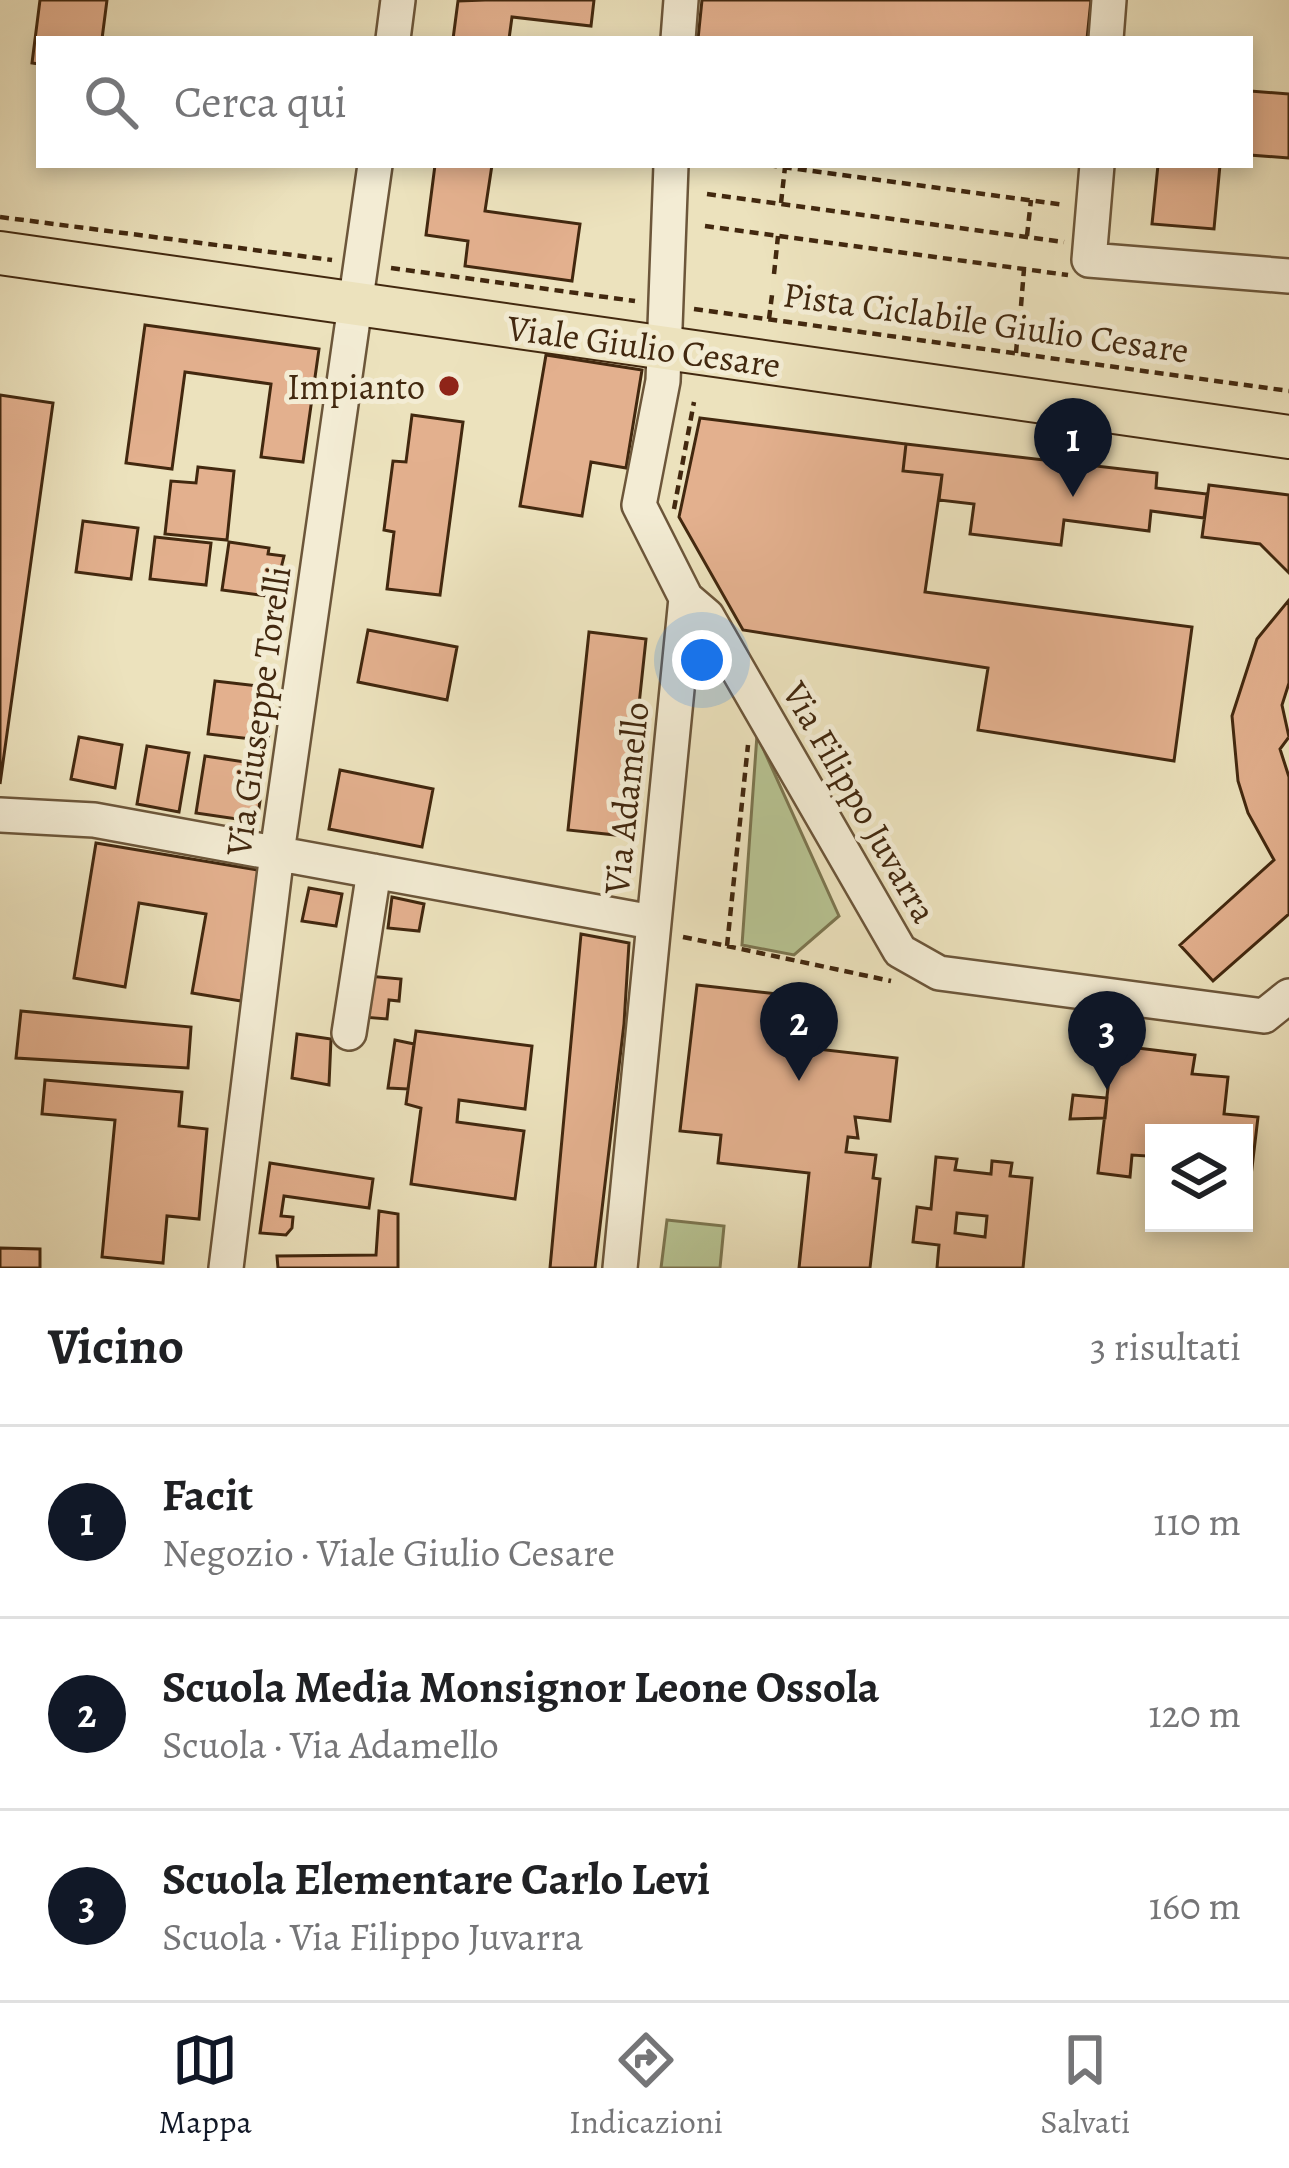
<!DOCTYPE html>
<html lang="it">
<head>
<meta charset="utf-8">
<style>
  :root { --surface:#fff; --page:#f6f6f6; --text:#202124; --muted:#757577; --line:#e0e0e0; --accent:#111827 }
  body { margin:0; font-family:Alegreya,serif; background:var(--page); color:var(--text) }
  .controls { position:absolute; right:36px; bottom:36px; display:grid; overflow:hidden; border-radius:0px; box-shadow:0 6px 18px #0003 }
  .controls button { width:108px; height:108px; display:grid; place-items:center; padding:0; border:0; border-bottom:3px solid var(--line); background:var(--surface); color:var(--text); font:60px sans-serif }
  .you { position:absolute; left:702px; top:660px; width:42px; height:42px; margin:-30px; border:9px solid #fff; border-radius:50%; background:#1a73e8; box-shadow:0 0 0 18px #1a73e833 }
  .badge { display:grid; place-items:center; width:78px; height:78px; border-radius:50%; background:var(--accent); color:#fff; font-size:39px; font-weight:700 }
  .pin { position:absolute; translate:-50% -99px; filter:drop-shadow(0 3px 6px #0008) }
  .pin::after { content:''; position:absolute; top:63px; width:42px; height:36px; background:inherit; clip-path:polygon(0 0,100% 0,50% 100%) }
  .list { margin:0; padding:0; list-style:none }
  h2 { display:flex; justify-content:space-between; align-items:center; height:156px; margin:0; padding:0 48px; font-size:51px }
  h2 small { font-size:39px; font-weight:400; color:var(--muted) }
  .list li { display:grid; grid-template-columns:78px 1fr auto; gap:36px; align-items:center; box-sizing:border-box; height:192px; padding:0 48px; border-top:3px solid var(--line) }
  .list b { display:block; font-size:45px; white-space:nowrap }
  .list p { margin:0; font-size:39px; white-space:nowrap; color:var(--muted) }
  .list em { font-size:39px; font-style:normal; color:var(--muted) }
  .icon { flex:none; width:66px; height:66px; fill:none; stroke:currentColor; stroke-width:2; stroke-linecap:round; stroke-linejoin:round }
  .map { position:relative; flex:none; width:1289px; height:1268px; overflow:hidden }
  .search { position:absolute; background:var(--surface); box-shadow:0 6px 18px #0003; left:36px; right:36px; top:36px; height:132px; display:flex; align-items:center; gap:30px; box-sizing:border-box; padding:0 42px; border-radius:0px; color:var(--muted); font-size:45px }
  .sheet { height:732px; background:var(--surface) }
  nav { display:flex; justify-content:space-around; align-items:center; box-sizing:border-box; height:168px; border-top:3px solid var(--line); background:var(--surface); font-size:33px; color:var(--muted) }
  nav a { display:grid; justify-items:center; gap:6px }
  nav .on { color:var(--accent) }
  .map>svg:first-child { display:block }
  .green { fill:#b7c392; stroke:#7c7650; stroke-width:3 }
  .building { fill:#e3b08e; stroke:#42280f; stroke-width:3; fill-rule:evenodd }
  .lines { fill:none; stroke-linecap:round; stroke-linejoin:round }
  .minor-casing { stroke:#6c563a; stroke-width:38 }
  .major-casing { stroke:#42280f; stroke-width:46 }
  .path { stroke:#42280f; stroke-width:4.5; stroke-dasharray:9 6; stroke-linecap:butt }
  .minor { stroke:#f3ecd4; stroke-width:33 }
  .major { stroke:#ece2bd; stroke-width:42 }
  .poi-dot { fill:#8f2418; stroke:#f3ecd4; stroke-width:4.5 }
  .labels { text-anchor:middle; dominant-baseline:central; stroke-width:10; stroke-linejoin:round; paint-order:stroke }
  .street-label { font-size:36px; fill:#42280f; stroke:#f3ecd4 }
  .poi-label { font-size:36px; fill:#42280f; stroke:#f3ecd4; text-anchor:end }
</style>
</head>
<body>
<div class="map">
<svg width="1289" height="1268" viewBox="0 0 1289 1268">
  <rect width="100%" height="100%" fill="#ece2bd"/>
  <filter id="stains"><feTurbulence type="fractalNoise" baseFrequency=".00167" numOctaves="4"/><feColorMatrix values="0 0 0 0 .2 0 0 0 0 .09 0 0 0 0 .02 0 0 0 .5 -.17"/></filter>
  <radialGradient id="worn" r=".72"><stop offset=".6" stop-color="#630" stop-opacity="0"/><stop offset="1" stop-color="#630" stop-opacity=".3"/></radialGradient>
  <path class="green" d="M757,735L839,916L794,955L742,945Z
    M667,1220L724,1226L720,1268H661Z"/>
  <path class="building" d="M40,0H107L102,39H39V64L32,63Z
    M485,0H594L591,26L512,17L509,39H453L458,1Z
    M702,0H1091L1087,39H698Z
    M1250,91L1289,94V158L1250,155Z
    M435,165H492L485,211L580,224L572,281L465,266L468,241L426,235Z
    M1158,165H1220L1214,229L1152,224Z
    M145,325L319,349L303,462L261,457L271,384L185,372L172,469L126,463Z
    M546,355L642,370L626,468L591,462L582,516L520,506Z
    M0,395L53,403L0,784Z
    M412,415L463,422L440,595L387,589L394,532L384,530L393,461L406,462Z
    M700,418L906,444L903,471L942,475L925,592L1192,627L1174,761L978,730L988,668L743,630L679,517Z
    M906,444L1157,473L1156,488L1207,494L1204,518L1151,511L1149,531L1064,520L1061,545L970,534L974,504L939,500L942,475L903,471Z
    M198,467L234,471L227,540L165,534L171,481L196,483Z
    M1209,485L1289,495V573L1260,544L1202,537Z
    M83,521L138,528L131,579L76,572Z
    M155,537L211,543L206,585L150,579Z
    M229,542L269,548L268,554L284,556L274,597L222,590Z
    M1289,600V683L1282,705L1289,737L1280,749L1289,777V914L1213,981L1180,945L1274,860L1248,813L1238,781L1232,716L1257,639Z
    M368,630L457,647L447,700L358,682Z
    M589,632L646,639L625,836L568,830Z
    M215,681L274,688L268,741L208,734Z
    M79,737L122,745L115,788L71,779Z
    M147,746L189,753L179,812L137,804Z
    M205,756L265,765L257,822L196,813Z
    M340,770L433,789L422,847L329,829Z
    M96,843L263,871L241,1001L192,993L206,914L139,903L125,987L74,978Z
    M309,888L342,894L336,926L302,921Z
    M392,897L424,904L419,931L388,928Z
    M581,934L629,943L624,1024L595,1268H550Z
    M368,976L401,979L399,1001L389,1000L387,1019L362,1017Z
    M697,985L814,998L808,1048L897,1058L890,1121L855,1117L858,1138L848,1137L846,1152L876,1155L873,1178L880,1179L870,1268H799L809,1173L718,1163L721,1135L680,1131Z
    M21,1011L191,1027L188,1068L16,1058Z
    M416,1031L532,1046L525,1109L459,1100L457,1122L524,1131L515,1199L411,1184L421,1108L406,1104Z
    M297,1034L331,1039L329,1085L292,1078Z
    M395,1040L414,1044L408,1089L388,1088Z
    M1113,1045L1195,1055L1192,1074L1228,1077L1224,1114L1258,1117L1249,1193L1244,1192V1133H1154L1147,1156L1132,1155L1130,1177L1098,1173Z
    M45,1080L182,1092L179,1126L207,1129L199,1219L167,1216L163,1263L102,1257L115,1120L42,1114Z
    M1073,1095L1107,1098L1105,1118L1070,1119Z
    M936,1157L957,1159L955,1170L991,1174L992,1161L1012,1163L1010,1176L1032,1178L1023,1268H937L939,1245L913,1242L917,1207L931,1209ZM957,1213L987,1216L985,1237L955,1233Z
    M270,1163L373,1179L369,1208L284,1196L281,1216L293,1217L292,1228L286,1235L260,1233Z
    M379,1211L398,1214V1268H278L277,1256L376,1255Z
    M0,1248L40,1249V1268H0Z"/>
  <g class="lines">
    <defs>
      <path id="minor" d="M393,39L398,0
        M678,39L681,0
        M1106,39L1109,0
        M1097,165L1089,260L1289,276
        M686,598L707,616L900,951L939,973L1264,1016L1289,996
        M0,815L94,820L652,922
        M349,1033L374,871
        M226,1268L277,853L375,165
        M620,1268L686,598L639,505L663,381L671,165"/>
      <path id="major" d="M0,253L1289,437"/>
    </defs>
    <use href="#minor" class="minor-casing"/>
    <use href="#major" class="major-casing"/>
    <path class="path" d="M768,165L1065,205
      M707,194L1064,242
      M781,203L785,167
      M0,217L332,260
      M705,226L1068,275
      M1027,236L1031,200
      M391,268L635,301
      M774,274L778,236
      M1021,306L1024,269
      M694,309L1289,391
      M769,319L772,295
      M1016,353L1018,329
      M674,509L694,402
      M683,937L727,946L748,745
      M727,946L891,981"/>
    <use href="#minor" class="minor"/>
    <use href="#major" class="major"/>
  </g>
  <circle class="poi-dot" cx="449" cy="386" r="12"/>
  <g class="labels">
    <g class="street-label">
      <text transform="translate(986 322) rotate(8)">Pista Ciclabile Giulio Cesare</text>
      <text transform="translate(644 346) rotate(8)">Viale Giulio Cesare</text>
      <text transform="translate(258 711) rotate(-82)">Via Giuseppe Torelli</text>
      <text transform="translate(626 798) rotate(-84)">Via Adamello</text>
      <text transform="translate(860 802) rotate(60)">Via Filippo Juvarra</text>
    </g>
    <g class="poi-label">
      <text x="425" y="386">Impianto</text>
    </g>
  </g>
  <rect width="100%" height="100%" filter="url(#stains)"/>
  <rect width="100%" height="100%" fill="url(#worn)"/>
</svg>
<div class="controls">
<button><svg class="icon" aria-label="layers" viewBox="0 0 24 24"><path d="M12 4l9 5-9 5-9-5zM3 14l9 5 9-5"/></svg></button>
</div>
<div class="you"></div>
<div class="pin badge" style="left:1073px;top:497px">1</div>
<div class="pin badge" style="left:799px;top:1081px">2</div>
<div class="pin badge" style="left:1107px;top:1090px">3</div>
<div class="search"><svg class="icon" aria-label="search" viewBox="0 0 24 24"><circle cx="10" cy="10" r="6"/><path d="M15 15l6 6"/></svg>Cerca qui</div>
</div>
<section class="sheet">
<h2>Vicino<small>3 risultati</small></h2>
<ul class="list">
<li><span class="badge">1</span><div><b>Facit</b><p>Negozio · Viale Giulio Cesare</p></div><em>110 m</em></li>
<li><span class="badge">2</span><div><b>Scuola Media Monsignor Leone Ossola</b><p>Scuola · Via Adamello</p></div><em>120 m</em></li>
<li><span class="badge">3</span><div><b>Scuola Elementare Carlo Levi</b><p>Scuola · Via Filippo Juvarra</p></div><em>160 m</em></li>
</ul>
</section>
<nav>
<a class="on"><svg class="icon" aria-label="map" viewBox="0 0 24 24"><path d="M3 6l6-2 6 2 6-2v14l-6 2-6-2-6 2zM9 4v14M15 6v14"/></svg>Mappa</a>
<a><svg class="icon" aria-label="directions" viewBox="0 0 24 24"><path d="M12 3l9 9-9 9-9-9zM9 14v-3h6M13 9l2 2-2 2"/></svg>Indicazioni</a>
<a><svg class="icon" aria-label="saved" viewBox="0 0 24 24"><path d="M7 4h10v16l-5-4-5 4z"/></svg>Salvati</a>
</nav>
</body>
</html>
